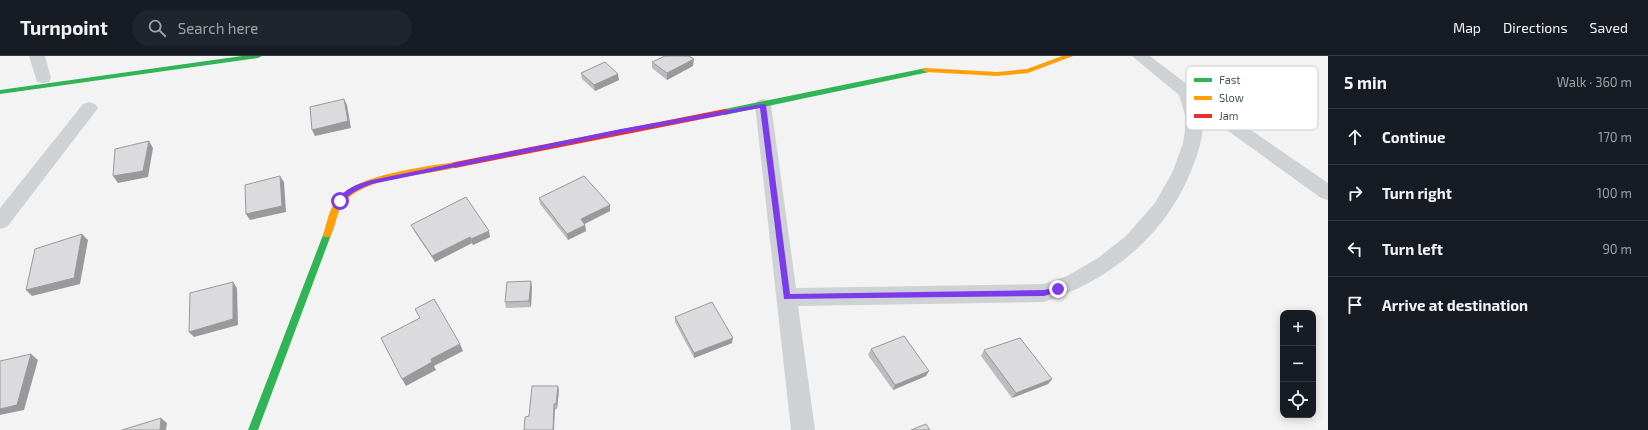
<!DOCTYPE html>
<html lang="en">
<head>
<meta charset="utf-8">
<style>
  :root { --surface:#171b24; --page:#20242c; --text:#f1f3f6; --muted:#9ea1a6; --line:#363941 }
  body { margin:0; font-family:"Exo 2",sans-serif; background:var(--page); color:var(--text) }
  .controls { position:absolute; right:12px; bottom:12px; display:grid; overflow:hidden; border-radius:8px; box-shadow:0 2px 10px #0003 }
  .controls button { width:36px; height:36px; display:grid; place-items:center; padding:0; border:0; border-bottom:1px solid var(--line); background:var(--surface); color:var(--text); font:20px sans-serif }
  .stop { position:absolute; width:12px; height:12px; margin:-9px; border:3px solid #7c3aed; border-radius:50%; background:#fff }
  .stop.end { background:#7c3aed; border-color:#fff; box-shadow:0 1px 4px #0008 }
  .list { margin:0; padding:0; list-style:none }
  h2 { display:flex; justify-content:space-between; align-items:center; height:52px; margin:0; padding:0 16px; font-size:17px }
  h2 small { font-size:13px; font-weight:400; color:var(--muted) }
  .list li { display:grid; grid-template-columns:26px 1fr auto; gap:12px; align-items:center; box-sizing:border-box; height:56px; padding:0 16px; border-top:1px solid var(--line) }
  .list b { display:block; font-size:15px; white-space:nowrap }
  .list em { font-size:13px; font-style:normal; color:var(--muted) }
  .icon { flex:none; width:22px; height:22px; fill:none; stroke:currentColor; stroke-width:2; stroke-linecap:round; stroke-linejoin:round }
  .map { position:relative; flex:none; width:1328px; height:374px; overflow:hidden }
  header { display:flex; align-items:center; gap:24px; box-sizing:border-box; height:56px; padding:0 20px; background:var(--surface); border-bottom:1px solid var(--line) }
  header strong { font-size:19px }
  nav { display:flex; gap:22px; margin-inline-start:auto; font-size:14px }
  .search { width:280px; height:36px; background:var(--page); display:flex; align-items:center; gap:10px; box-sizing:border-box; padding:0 14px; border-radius:22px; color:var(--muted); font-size:15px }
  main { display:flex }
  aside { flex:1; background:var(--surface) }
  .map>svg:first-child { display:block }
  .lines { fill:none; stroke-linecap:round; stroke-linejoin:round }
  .street { fill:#cfd2d4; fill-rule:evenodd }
  .fast { fill:#30b455; fill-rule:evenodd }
  .slow { fill:#ff9f0a; fill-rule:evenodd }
  .jam { fill:#e5322d; fill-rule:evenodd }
  .wall { fill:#bcbcbe }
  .shaded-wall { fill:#99999b }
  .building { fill:#dbdbdd; stroke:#99999b }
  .route { fill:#7c3aed }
  .key { fill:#fff; stroke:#c8ccd0; stroke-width:1 }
  .key-label { font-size:11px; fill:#485462 }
</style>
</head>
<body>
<header>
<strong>Turnpoint</strong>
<div class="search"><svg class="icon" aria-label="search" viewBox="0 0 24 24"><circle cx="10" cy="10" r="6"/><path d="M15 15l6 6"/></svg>Search here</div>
<nav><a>Map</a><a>Directions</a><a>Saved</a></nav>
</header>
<main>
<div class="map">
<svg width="1328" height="374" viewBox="0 0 1328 374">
  <rect width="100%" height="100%" fill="#f4f3f3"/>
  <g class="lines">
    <path class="street" d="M29,0H45L51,22L49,26L43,27L37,26Z
      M1132,0H1150L1213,48L1328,127V144L1321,142L1202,56C1205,74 1200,93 1193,110C1168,177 1112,224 1044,246L798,250L815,374H791L755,49L757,45L763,43L769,45L771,49L796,232L1044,228L1067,220L1098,202L1126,180L1155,147L1173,115L1183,87L1185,74V59L1179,39Z
      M89,46L95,48L98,52L95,56L7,171L0,173V152L83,48Z"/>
    <path class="fast" d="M242,0H262L258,2L0,38V34Z
      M926,12L930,14L929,16L725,59L721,56L725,53Z
      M327,176L330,177L331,179L258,374H248L323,179L324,177Z"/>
    <path class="slow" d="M1062,0H1073L1028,17L997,20L926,16L922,14L926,12L997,16L1027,13Z
      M455,106L459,109L458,111C427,120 364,120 344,147C336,156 336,171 330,181H324L323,179C327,167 329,152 338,142C358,118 425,111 455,106Z"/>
    <path class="jam" d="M725,53L728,54L729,56L728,58L455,112L451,109L455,106Z"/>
  </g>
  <path class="wall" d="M652,6L693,10L667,24L652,12Z
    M581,17L619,24L595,35L582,23Z
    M539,142L610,149V155L585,168L586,175L568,184L540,148Z
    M411,169L490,181L473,189L472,187L435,206L414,175Z
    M532,231L531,251L506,252L505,246Z
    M675,261L732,287L694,302L675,266Z
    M871,293L926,320L893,334L868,299Z
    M984,294L1052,323L1048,328L1012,342L981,300Z
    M559,334L557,353L529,360Z"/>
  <path class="shaded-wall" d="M694,3L693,10L667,24V17Z
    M618,18L619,24L595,35L594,29Z
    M344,43L347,49L351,72L315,80L312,74Z
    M149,85L153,92L148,121L118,127L113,120Z
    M280,120L284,126L286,156L250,164L246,158Z
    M610,149V155L582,169L581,163Z
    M585,169L586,175L568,184L567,178Z
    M489,175L490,181L473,189L471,183Z
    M82,178L88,184L80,228L32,240L26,234Z
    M470,181L472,187L435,206L432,200Z
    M531,225L532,231L531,251L529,245Z
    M233,226L237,232L238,269L194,281L189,276Z
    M733,282L732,287L694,302V297Z
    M460,288L463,295L434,310L436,314L406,330L402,323L431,303Z
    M31,298L38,304L24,354L0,359V353Z
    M929,315L926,320L893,334L895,329Z
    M1052,323L1048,328L1012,342L1016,337Z
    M558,330L559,334L557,353L556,348Z
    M554,348L555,353L554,374H553Z
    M161,362L167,367L166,374H160Z"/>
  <path class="building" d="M665,0H689L694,3L667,17L652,6Z
    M605,6L618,18L594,29L581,17Z
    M344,43L348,65L312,74L310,51Z
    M149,85L143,115L113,120L115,93Z
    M280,120L282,150L246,158L245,129Z
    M584,120L610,149L581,163L585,169L567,178L539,142Z
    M466,141L489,175L471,183L470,181L432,200L411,169Z
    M82,178L74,222L26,234L35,193Z
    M531,225L529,245L505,246L507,226Z
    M233,226V263L189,276L190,237Z
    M434,243L460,288L431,303L432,306L402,323L381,282L420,262L415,253Z
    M712,246L733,282L694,297L675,261Z
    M904,280L929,315L895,329L871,293Z
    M1020,282L1052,323L1016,337L984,294Z
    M31,298L17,349L0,353V305Z
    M532,330H558L556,348H554L553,374H524L525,361L529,360Z
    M161,362L160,374H122Z
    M926,368L930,374H911Z"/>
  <path class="route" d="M763,48L766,49L790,238L1044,234L1058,231L1061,233L1060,235L1044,240L784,243L760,52L621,77L372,128C360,133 350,136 342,147L337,145C345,132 357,128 372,124L621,73Z"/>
  <rect x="1186" y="10" width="132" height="64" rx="6" class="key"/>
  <rect x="1194" y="22" width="18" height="4" fill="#30b455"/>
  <rect x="1194" y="40" width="18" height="4" fill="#ff9f0a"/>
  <rect x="1194" y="58" width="18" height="4" fill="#e5322d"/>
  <g class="key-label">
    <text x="1219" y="28">Fast</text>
    <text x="1219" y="46">Slow</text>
    <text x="1219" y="64">Jam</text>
  </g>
</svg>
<div class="controls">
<button>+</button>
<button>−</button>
<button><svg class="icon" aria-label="locate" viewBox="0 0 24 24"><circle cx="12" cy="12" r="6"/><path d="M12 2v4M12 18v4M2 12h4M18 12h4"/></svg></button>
</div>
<div class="stop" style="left:340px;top:145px"></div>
<div class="stop end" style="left:1058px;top:233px"></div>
</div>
<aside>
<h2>5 min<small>Walk · 360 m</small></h2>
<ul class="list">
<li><svg class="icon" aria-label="ahead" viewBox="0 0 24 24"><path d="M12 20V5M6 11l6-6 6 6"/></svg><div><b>Continue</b></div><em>170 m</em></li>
<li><svg class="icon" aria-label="right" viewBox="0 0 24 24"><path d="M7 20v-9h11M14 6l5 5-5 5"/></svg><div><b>Turn right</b></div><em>100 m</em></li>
<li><svg class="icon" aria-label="left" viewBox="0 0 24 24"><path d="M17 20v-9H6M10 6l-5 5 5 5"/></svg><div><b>Turn left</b></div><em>90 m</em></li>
<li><svg class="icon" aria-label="arrive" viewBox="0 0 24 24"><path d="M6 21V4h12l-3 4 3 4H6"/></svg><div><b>Arrive at destination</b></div></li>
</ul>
</aside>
</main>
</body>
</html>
